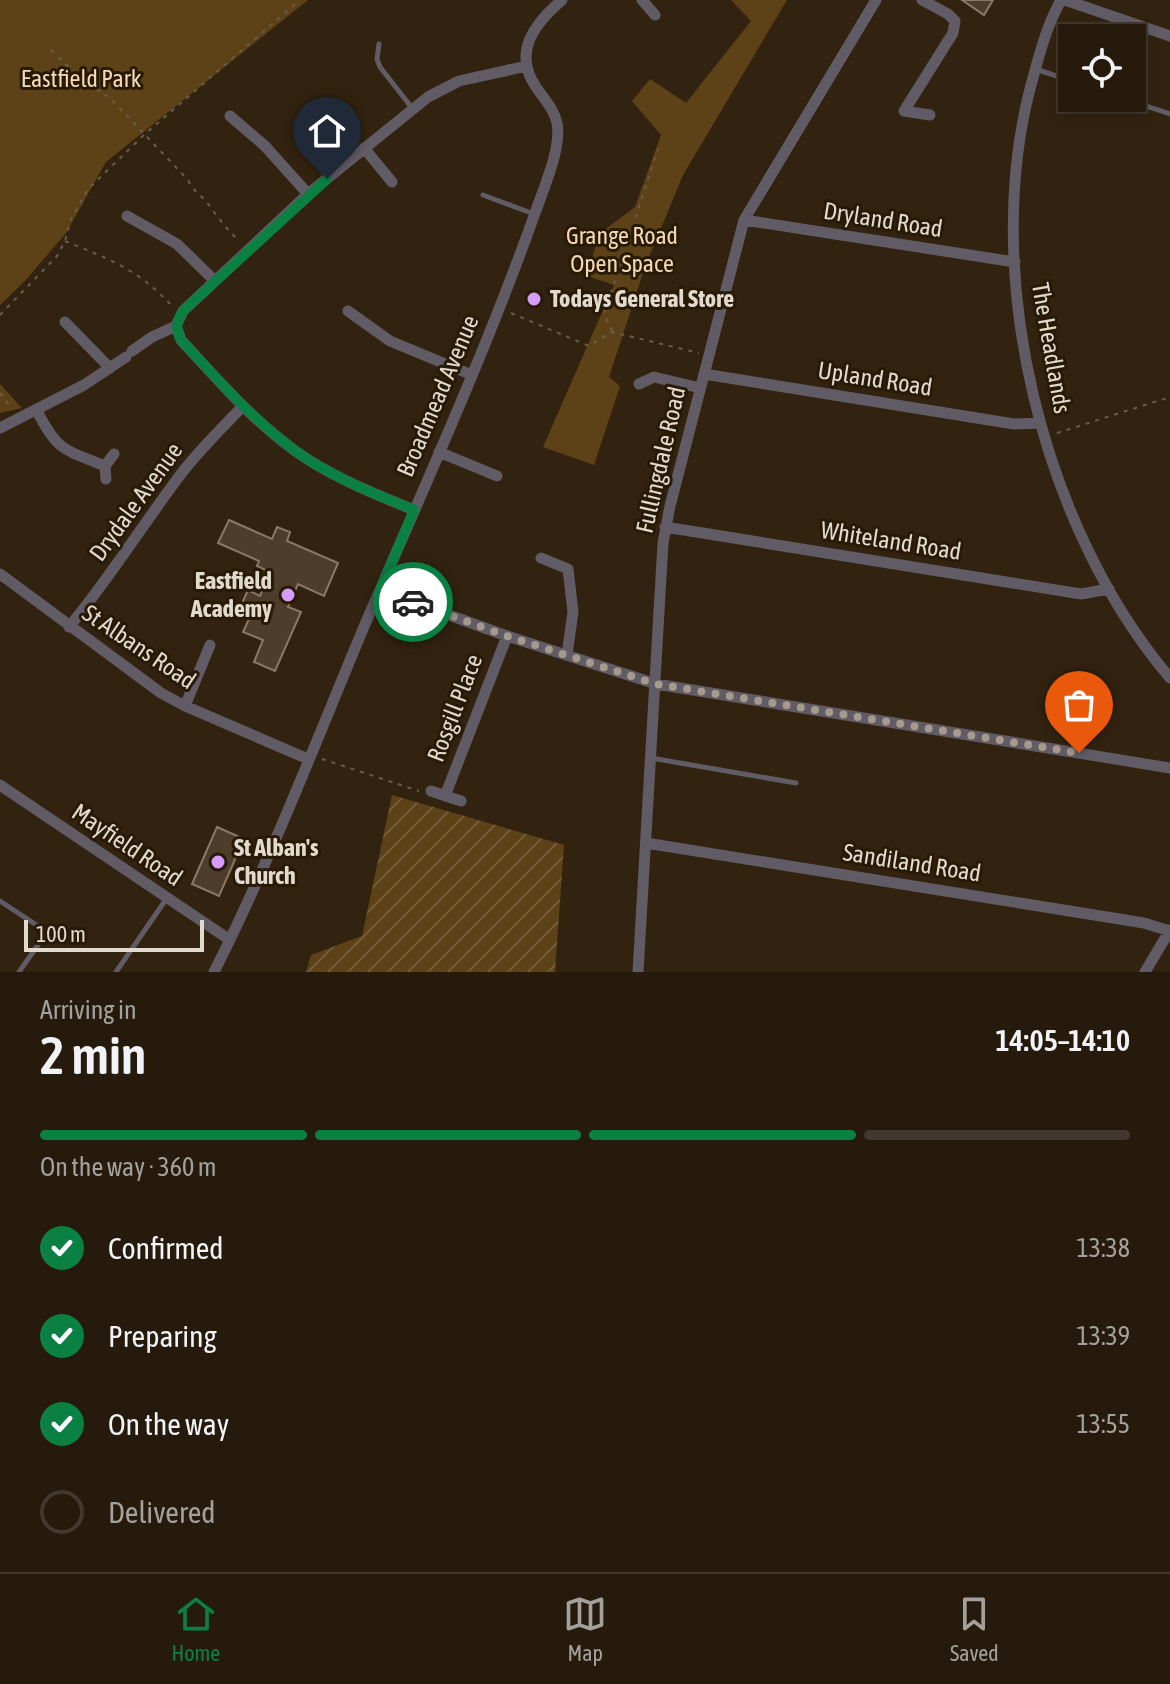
<!DOCTYPE html>
<meta charset="utf-8">
<style>
body{margin:0;font-family:"Asap Condensed",sans-serif;background:#2e2315;color:#f1f3f6;height:100vh;display:flex;flex-direction:column;font-size:30px;white-space:nowrap}
*{box-sizing:border-box;margin:0}
p{font-size:26px;color:#a4a19d}
.icon{flex:none;width:44px;height:44px;fill:none;stroke:currentColor;stroke-width:2;stroke-linecap:round;stroke-linejoin:round}
.map{position:relative;height:972px;overflow:hidden}
.details{display:flex;flex-direction:column;background:#261a0c;flex:1}
.details>*{flex:none}
.tools{position:absolute;left:1058px;top:24px;display:grid;gap:16px}
.tools a{display:grid;place-items:center;width:88px;height:88px;border-radius:0px;background:#261a0c;box-shadow:0 4px 12px #0003,0 0 0 2px #42382d;font-size:40px}
.scale{position:absolute;left:24px;bottom:20px;width:180px;box-sizing:border-box;padding-left:8px;border:4px solid #e3dace;border-top:0;font-size:22px;line-height:28px;white-space:nowrap;color:#e3dace;-webkit-text-stroke:6px #281a07;paint-order:stroke}
.pin{position:absolute;display:grid;place-items:center;width:68px;height:68px;color:#fff;margin:-82px -34px;border-radius:50% 50% 50% 0;rotate:-45deg;box-shadow:0 0 8px #0007}
.pin .icon{rotate:45deg}
.courier{position:absolute;display:grid;place-items:center;width:80px;height:80px;margin:-40px;border:6px solid #0b8043;border-radius:50%;background:#fff;color:#222;box-shadow:0 2px 10px #0007}
.headline em{font-style:normal;font-weight:600}
.headline div{display:flex;flex-direction:column-reverse}
.headline{display:flex;align-items:center;justify-content:space-between;height:136px;padding:0 40px}
h1{font-size:52px;font-weight:600;line-height:60px}
.bar{display:grid;grid-template-columns:repeat(4,1fr);gap:12px 8px;align-content:center;height:96px;padding:0 40px}
.bar i{height:10px;border-radius:6px;background:#42382d}
.bar .current{background:#0b8043}
.bar p{grid-column:span 4}
ol{padding:0 40px;list-style:none}
li{display:flex;align-items:center;gap:24px;height:88px}
li p{margin-inline-start:auto}
li .icon{padding:8px;border-radius:50%;background:#0b8043;color:#fff;stroke-width:4}
li:last-child{color:#a4a19d}
li i{width:44px;height:44px;border:4px solid #42382d;border-radius:50%}
.menu{display:flex;justify-content:space-around;align-items:center;height:112px;border-top:2px solid #42382d;background:#261a0c;font-size:22px;color:#a4a19d}
.menu a{display:grid;justify-items:center;gap:4px}
.menu .current{color:#0b8043}
.map>svg:first-child{display:block}
.green{fill:#5d4117}
.garden{fill:url(#garden-furrows)}
.building{fill:#4d3d2a;stroke:#8a7964;stroke-width:2}
.lines{fill:none;stroke-linecap:round;stroke-linejoin:round}
.path{stroke:#6a5d4c;stroke-width:2;stroke-dasharray:4 6;stroke-linecap:butt}
.service{stroke:#605b65;stroke-width:5}
.minor{stroke:#605b65;stroke-width:11}
.done{stroke:#a59a8c;stroke-width:8;stroke-dasharray:0 14.4}
.route{stroke:#0b8043;stroke-width:10}
.poi-dot{fill:#d59cfb;stroke:#281a07;stroke-width:3}
.labels{text-anchor:middle;stroke-width:6;stroke-linejoin:round;paint-order:stroke}
.park-label{font-size:24px;fill:#f6dab7;stroke:#281a07}
.street-label{font-size:24px;fill:#e3dace;stroke:#281a07}
.poi-label{font-size:24px;font-weight:bold;fill:#e3dace;stroke:#281a07;text-anchor:start}
</style>
<div class="map">
<svg width="1170" height="972" viewBox="0 0 1170 972">
<defs>
<pattern id="garden-furrows" width="10" height="10" patternUnits="userSpaceOnUse" patternTransform="scale(2)"><rect width="10" height="10" fill="#5d4117"/><path d="M-1 1l2-2M0 10L10 0M9 11l2-2" fill="none" stroke="#745c38"/></pattern>
</defs>
<rect width="100%" height="100%" fill="#322310"/>
<!-- green -->
<path class="green" d="M0 0H308L106 162 66 233 25 281 0 305Z
M731 0H787L683 175 645 267 609 377 620 386 594 465 543 447 614 285 587 276 599 234 635 207 661 135 632 101 650 79 686 103 751 21Z
M0 384 22 408 0 413Z"/>
<!-- garden -->
<path class="garden" d="M392 795 564 845 555 972H306L311 955 362 936Z"/>
<!-- building -->
<path class="building" d="M962 0H993L984 15Z
M229 520 272 539 277 527 290 532 287 541 338 563 324 596 298 584 288 607 301 612 275 671 254 662 263 640 243 632 254 608 242 603 248 590 260 596 270 572 257 566 259 561 218 543Z
M217 827 244 839 219 896 192 884Z"/>
<g class="lines">
<!-- path -->
<path class="path" d="M51 50 83 81 110 98 188 180C193 191 202 196 209 205 218 218 227 229 238 240
M65 241C109 259 139 270 171 305
M511 313 589 346 612 332 699 353
M0 315 57 256 65 241 71 219 88 189 145 134 300 0
M612 331 604 314 658 149
M0 393 12 409
M1057 433 1170 397
M322 759 419 791"/>
<!-- service -->
<path class="service" d="M379 44 377 59 380 67 412 108
M1035 69 1072 81
M1122 98 1170 114
M483 195 534 214
M651 758 796 783
M0 901 47 932 19 972
M116 972 167 898"/>
<!-- minor -->
<path class="minor" d="M642 0 655 15
M922 0 948 14 955 21 953 33 904 111 930 115
M1061 0C1046 27 1039 56 1031 85 980 275 1043 529 1170 678
M1065 0 1170 36
M230 116 265 146 308 194
M364 148 392 182
M127 216 177 244 215 281
M744 220 1015 262
M348 311 390 341 472 375
M65 322 110 368
M176 326 181 340C220 382 258 427 307 459 340 480 377 495 414 510
M132 351 152 337 176 326 183 311 308 194 428 97 459 81 527 66
M704 374 1014 424 1040 423
M639 384 654 377 700 388
M37 411C58 452 64 449 105 466
M0 428 84 385 126 357
M439 452 497 476
M106 479 105 466 114 454
M665 527 1081 594 1109 589
M541 558 568 569 573 612 567 655
M0 574 161 693 185 706 308 759
M380 590 507 636 656 684 1170 768
M69 627C110 578 143 524 181 474 200 449 222 428 243 406
M185 706 210 645
M0 785 230 940
M431 791 461 801
M445 796 507 636
M646 843 1144 923 1170 931
M214 972C270 861 315 744 363 629 422 492 484 356 534 216 542 192 562 149 557 123 554 109 544 99 536 87 512 52 535 23 562 0
M638 972 663 543 670 506 744 220 876 0
M1145 972 1170 930"/>
</g>
<g class="lines">
<!-- done -->
<path class="done" d="M413 602 507 636 656 684 1079 753"/>
<!-- route -->
<path class="route" d="M327 179 183 311C176 321 175 330 181 340 220 382 259 427 307 459 340 480 377 495 414 510L380 590 413 602"/>
</g>
<!-- markers -->
<g class="poi-dot">
<circle cx="534" cy="299" r="8"/>
<circle cx="288" cy="595" r="8"/>
<circle cx="218" cy="862" r="8"/>
</g>
<g class="labels">
<!-- park labels -->
<g class="park-label">
<text x="81" y="87">Eastfield Park</text>
<text x="622" y="244">Grange Road<tspan x="622" dy="28">Open Space</tspan></text>
</g>
<!-- street labels -->
<g class="street-label">
<text transform="translate(883 220) rotate(9)" y="8">Dryland Road</text>
<text transform="translate(1051 348) rotate(80)" y="8">The Headlands</text>
<text transform="translate(875 379) rotate(9)" y="8">Upland Road</text>
<text transform="translate(438 396) rotate(-67)" y="8">Broadmead Avenue</text>
<text transform="translate(661 460) rotate(-77)" y="8">Fullingdale Road</text>
<text transform="translate(136 502) rotate(-54)" y="8">Drydale Avenue</text>
<text transform="translate(891 541) rotate(9)" y="8">Whiteland Road</text>
<text transform="translate(139 647) rotate(34)" y="8">St Albans Road</text>
<text transform="translate(455 708) rotate(-69)" y="8">Rosgill Place</text>
<text transform="translate(127 845) rotate(34)" y="8">Mayfield Road</text>
<text transform="translate(912 863) rotate(9)" y="8">Sandiland Road</text>
</g>
<!-- poi labels -->
<g class="poi-label">
<text x="550" y="307">Todays General Store</text>
<text x="272" y="589" text-anchor="end">Eastfield<tspan x="272" dy="28">Academy</tspan></text>
<text x="234" y="856">St Alban's<tspan x="234" dy="28">Church</tspan></text>
</g>
</g>
</svg>
<div class="tools">
<a><svg class="icon" aria-label="locate" viewBox="0 0 24 24"><circle cx="12" cy="12" r="6"/><path d="M12 2v4M12 18v4M2 12h4M18 12h4"/></svg></a>
</div>
<div class="scale">100 m</div>
<div class="pin" style="left:1079px;top:753px;background:#ea580c"><svg class="icon" aria-label="bag" viewBox="0 0 24 24"><path d="M5 8h14l-1 12H6zM9 8a3 3 0 0 1 6 0"/></svg></div>
<div class="pin" style="left:327px;top:179px;background:#1f2937"><svg class="icon" aria-label="home" viewBox="0 0 24 24"><path d="M3 11l9-7 9 7M6 9v11h12V9"/></svg></div>
<div class="courier" style="left:413px;top:602px"><svg class="icon" aria-label="car" viewBox="0 0 24 24"><path d="M5 17H2v-5l4-1 3-4h7l3 4 3 1v5h-3M9 17h6M6 11h13"/><circle cx="7" cy="17" r="2"/><circle cx="17" cy="17" r="2"/></svg></div>
</div>
<section class="details">
<div class="headline"><div><h1>2 min</h1><p>Arriving in</p></div><em>14:05–14:10</em></div>
<div class="bar"><i class="current"></i><i class="current"></i><i class="current"></i><i></i><p>On the way · 360 m</p></div>
<ol>
<li><svg class="icon" aria-label="check" viewBox="0 0 24 24"><path d="M5 12l5 5 9-10"/></svg>Confirmed<p>13:38</p></li>
<li><svg class="icon" aria-label="check" viewBox="0 0 24 24"><path d="M5 12l5 5 9-10"/></svg>Preparing<p>13:39</p></li>
<li><svg class="icon" aria-label="check" viewBox="0 0 24 24"><path d="M5 12l5 5 9-10"/></svg>On the way<p>13:55</p></li>
<li><i></i>Delivered</li>
</ol>
</section>
<nav class="menu">
<a class="current"><svg class="icon" aria-label="home" viewBox="0 0 24 24"><path d="M3 11l9-7 9 7M6 9v11h12V9"/></svg>Home</a>
<a><svg class="icon" aria-label="map" viewBox="0 0 24 24"><path d="M3 6l6-2 6 2 6-2v14l-6 2-6-2-6 2zM9 4v14M15 6v14"/></svg>Map</a>
<a><svg class="icon" aria-label="saved" viewBox="0 0 24 24"><path d="M7 4h10v16l-5-4-5 4z"/></svg>Saved</a>
</nav>
